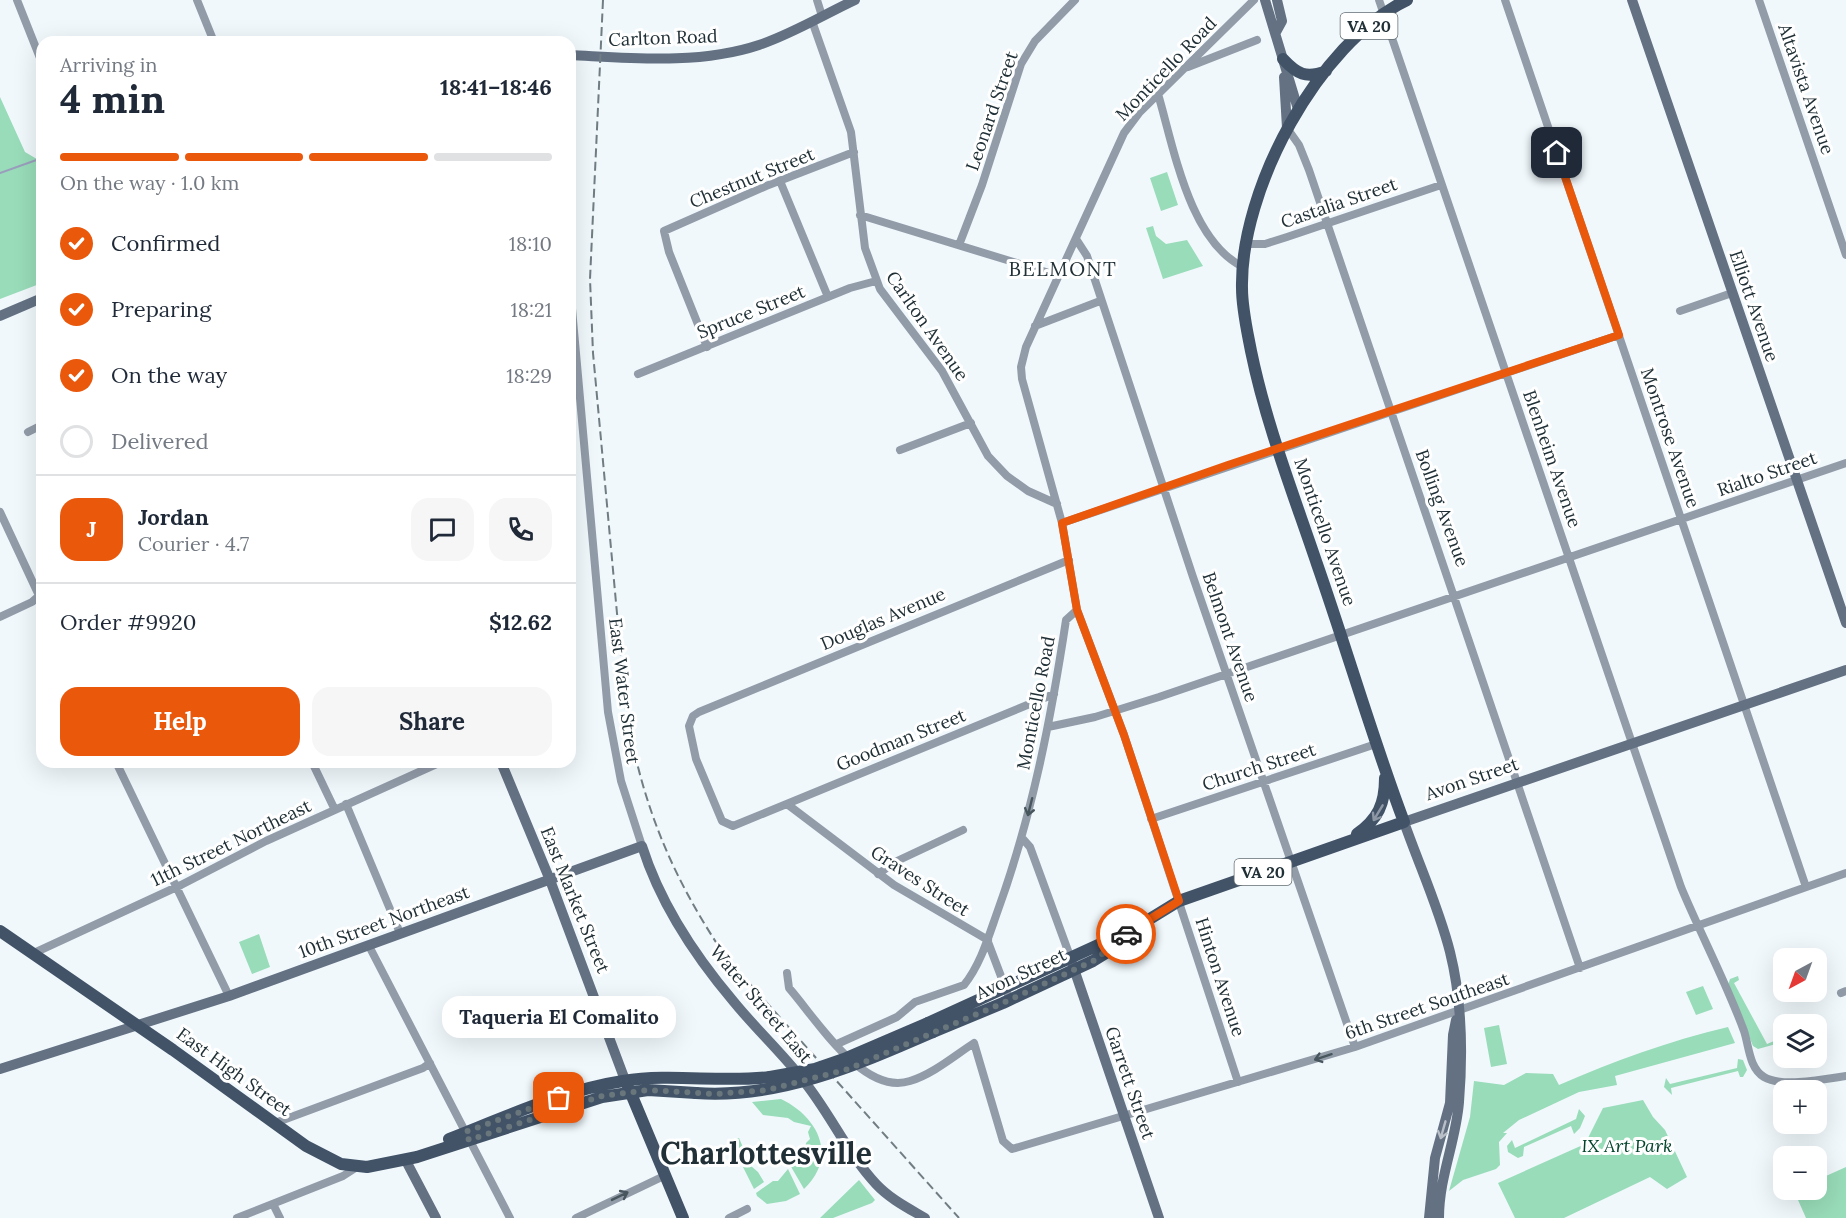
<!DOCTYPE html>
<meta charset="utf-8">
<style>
body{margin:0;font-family:Lora,serif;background:#f6f6f7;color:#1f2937;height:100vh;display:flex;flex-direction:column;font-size:22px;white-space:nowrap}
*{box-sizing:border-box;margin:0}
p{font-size:20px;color:#747a83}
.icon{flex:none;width:33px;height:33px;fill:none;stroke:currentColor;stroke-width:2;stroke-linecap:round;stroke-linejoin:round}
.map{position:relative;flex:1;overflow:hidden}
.side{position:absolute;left:36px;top:36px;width:540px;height:732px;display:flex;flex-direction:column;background:#fff;border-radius:18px;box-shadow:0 6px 24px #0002}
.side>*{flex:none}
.needle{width:39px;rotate:221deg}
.fabs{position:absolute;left:1773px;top:948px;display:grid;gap:12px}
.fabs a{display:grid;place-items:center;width:54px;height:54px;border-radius:12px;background:#fff;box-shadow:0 6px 24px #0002;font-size:30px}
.pin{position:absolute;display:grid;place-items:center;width:51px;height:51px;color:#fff;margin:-26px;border-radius:12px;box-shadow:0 3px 9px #0006}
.courier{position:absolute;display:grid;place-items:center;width:60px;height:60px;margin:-30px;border:4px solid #ea580c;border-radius:50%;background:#fff;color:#222;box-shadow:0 2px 8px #0007}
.bubble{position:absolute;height:42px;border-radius:18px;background:#fff;box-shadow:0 6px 24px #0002;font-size:20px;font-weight:800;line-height:42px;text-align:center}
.headline em{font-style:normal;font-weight:800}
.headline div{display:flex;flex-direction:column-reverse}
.headline{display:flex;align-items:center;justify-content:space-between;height:102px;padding:0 24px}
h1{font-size:39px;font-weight:800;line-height:45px}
.bar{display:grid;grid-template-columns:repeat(4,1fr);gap:9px 6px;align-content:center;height:72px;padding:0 24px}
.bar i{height:8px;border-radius:4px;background:#e0e1e3}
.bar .active{background:#ea580c}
.bar p{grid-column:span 4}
.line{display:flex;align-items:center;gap:15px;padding:0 24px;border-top:2px solid #e0e1e3}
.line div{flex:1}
.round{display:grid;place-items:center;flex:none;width:63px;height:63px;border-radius:18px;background:#f6f6f7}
ol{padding:0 24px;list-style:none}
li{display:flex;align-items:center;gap:18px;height:66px}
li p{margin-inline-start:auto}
li .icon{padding:6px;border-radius:50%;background:#ea580c;color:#fff;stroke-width:4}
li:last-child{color:#747a83}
li i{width:33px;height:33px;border:3px solid #e0e1e3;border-radius:50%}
.primary-button{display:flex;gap:12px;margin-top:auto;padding:12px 24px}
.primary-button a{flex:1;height:69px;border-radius:18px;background:#ea580c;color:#fff;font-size:24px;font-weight:800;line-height:69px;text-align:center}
.primary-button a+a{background:#f6f6f7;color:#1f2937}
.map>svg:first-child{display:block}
.green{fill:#98dcb9}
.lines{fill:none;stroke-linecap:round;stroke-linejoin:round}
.stream{stroke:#9a9ebc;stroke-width:2}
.street{stroke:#929ca9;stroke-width:8}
.secondary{stroke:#637183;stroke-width:10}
.primary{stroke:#425368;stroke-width:12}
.rail{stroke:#707d82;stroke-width:2;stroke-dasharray:9 4.5;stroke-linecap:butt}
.primary-bridge{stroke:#425368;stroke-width:12}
.oneway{stroke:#48565e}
.oneway2{stroke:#8e98a4}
.oneway3{stroke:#b9bfc7}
.done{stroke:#69767b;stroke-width:6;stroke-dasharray:0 10.8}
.route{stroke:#ea580c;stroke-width:8}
.labels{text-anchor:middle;stroke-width:6;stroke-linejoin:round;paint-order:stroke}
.shield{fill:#fff;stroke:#636e72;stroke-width:1.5}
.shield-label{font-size:16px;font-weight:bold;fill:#203036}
.street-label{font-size:18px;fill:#203036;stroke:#fff}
.park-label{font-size:18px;font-style:italic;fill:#01432b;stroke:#fff}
.neighbourhood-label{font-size:20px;letter-spacing:1.5px;fill:#203036;stroke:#fff}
.town-label{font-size:30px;font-weight:bold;fill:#203036;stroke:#fff}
</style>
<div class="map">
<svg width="1846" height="1218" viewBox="0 0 1846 1218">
<rect width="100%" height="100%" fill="#f0f8fc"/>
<!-- green -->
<path class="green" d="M0 97 25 152 42 162V283L0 299Z
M1167 172 1178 205 1161 211 1150 178Z
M1153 226 1156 236 1166 244 1187 240 1203 266 1163 279 1146 228Z
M259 934 270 967 252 974 239 942Z
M1738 976 1739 980 1734 983 1767 1044 1774 1041 1776 1044 1758 1049 1753 1046 1728 985 1730 979Z
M1703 986 1713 1009 1696 1015 1686 992Z
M1499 1025 1507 1064 1491 1067 1484 1028Z
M1728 1027 1735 1043 1615 1076 1617 1085 1579 1092 1519 1120 1503 1133H1507L1499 1142 1500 1165 1496 1169 1463 1180 1449 1191 1470 1117 1474 1081 1504 1085 1526 1073 1553 1074 1559 1085C1614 1061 1669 1041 1728 1027Z
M1738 1059 1743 1060 1747 1070 1743 1077H1740L1738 1071 1671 1088 1672 1095 1664 1087 1666 1078 1670 1084 1737 1068Z
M781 1099C817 1116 839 1156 804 1189L790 1165 797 1162V1156L805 1150 806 1143 810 1139 808 1132 811 1126 794 1122 788 1118 763 1115 752 1102Z
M1643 1100 1653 1117 1665 1130 1687 1177 1667 1189 1650 1177 1564 1218H1515L1498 1183 1585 1144 1603 1108Z
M1579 1109 1585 1116 1580 1128 1574 1134 1571 1126 1524 1147 1523 1156 1518 1158 1508 1152 1507 1146 1512 1140 1515 1148 1576 1119Z
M739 1138 751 1166 758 1172 764 1182 754 1189 729 1139Z
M1846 1167V1218H1806L1794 1191 1816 1190 1817 1180Z
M788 1169 800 1194 786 1201 767 1204 757 1196 756 1193 773 1181H778Z
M859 1180 875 1200 872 1203 833 1218H820Z"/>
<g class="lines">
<!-- stream -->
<path class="stream" d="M0 173 42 158"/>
<!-- street -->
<path class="street" d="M17 0 42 63
M197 0 214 42
M817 0 822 16
M1379 0 1681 887C1701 935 1726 982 1744 1031 1749 1046 1749 1068 1764 1077 1782 1088 1826 1079 1846 1076
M1505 0 1806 887
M1759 0 1846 255
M812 21 851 132 865 248 880 289 942 371 988 456 1007 476 1028 491 1057 504
M1188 67 1257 40
M1158 94C1174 148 1189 240 1243 267
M1287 128 1299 145 1309 170 1580 968
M780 181 828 297
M860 215 1059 276
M1076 239 1087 256 1193 577 1355 1047
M1247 244H1265L1287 237 1441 185
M959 245 982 185 1021 64 1035 41 1075 0
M570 286 608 712 621 781 642 846
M1680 311 1732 293
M1035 326 1100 301
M707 347 669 252 664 231 766 186 854 152
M638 374 850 288 876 281
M28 432 42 425
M900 450 971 423
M0 512 42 602
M1062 523 1619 335
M0 617 32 602 41 594
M1054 694 733 826 722 821 696 759 689 726 693 716 699 712 1069 560
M1048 727 1095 717 1159 697 1846 463
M116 762 229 996
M312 762 335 810
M346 804 400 933
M787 804 894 885 988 940
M1151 819 1376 744
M1022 838 1030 847 1071 959
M878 874 897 861 963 830
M988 942 1010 1000
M369 946 510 1218
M34 953 181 885 266 841 441 762
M787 973 789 988C817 1020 863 1096 910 1081 933 1074 954 1056 974 1043L1003 1141 1012 1149 1355 1047 1846 873
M1841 993 1846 991
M837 1044 897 1017 915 1002 964 985C981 964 989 935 998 910 1032 816 1051 719 1066 620L1077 610
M1238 1082 1124 735 1077 610 1062 523 1022 379 1021 367 1026 347 1124 133 1139 113 1254 0
M275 1123 423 1068 430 1063
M273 1204 280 1218
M237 1218 343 1176 357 1167
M576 1218 664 1176
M729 1218 747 1209"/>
<!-- secondary -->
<path class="secondary" d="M1265 0 1298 109
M1632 0 1846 623
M1276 32 1282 21 1277 0
M570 55C631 58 699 65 759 45 792 34 823 15 855 0
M1284 77 1287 128
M0 316 42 298
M501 762 550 880 625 1080
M1072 963 1159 1218
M0 1069 229 996 642 846C660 903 695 956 734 1002 756 1029 782 1053 803 1080 830 1113 847 1153 876 1184 890 1199 908 1208 925 1218
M405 1159 436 1218
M1429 1218 1435 1158 1450 1103 1453 1035 1456 1020
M1439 1218C1439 1177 1456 1141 1459 1102 1463 1052 1462 1000 1450 952 1439 908 1419 865 1404 822L1846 670"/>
<!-- primary -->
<path class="primary" d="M1283 59C1297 74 1306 79 1326 71
M1357 834C1378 819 1385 804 1385 778
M0 931 173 1050 306 1146 341 1164 367 1167 417 1157 602 1097 648 1090 696 1093
M928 1023 1107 941 1117 939
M933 1032 1003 1003 1093 961 1106 953 1117 939 1179 901 1404 822C1372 737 1347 650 1317 564 1293 493 1266 424 1251 351 1247 330 1242 309 1242 288 1240 190 1318 43 1407 0
M627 1084 683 1218
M449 1139C505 1117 564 1090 623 1081 672 1073 721 1083 770 1077"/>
<!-- rail -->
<path class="rail" d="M603 0 590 279 593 353 626 711C643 807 671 875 725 956L959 1218"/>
<!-- primary-bridge -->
<path class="primary-bridge" d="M770 1077 815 1069 844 1059 928 1023
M696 1093C780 1099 857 1065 933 1032"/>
</g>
<!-- one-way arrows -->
<defs><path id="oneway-shaft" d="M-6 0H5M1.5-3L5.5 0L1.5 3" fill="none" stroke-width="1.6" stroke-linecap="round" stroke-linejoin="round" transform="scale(1.5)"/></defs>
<g class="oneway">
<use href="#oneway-shaft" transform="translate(1030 807) rotate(104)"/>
<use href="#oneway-shaft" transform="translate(1323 1057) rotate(162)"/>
<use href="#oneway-shaft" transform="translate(620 1196) rotate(-26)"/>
</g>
<use class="oneway2" href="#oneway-shaft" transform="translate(1378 813) rotate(121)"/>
<use class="oneway3" href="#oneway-shaft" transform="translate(1443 1130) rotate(106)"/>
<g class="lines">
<!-- done -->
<path class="done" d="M559 1098 465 1132 469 1140 602 1096 648 1090 715 1094 768 1090 848 1069 1003 1003 1093 961C1106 953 1113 941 1126 934"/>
<!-- route -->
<path class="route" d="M1126 934 1179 901 1124 735 1077 610 1062 523 1228 465 1619 335 1557 153"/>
</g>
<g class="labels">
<!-- shield labels -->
<g class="shield">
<rect x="1340.5" y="13" width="57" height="26" rx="4.5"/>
<rect x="1234.5" y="859" width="57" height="26" rx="4.5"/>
</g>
<g class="shield-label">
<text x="1369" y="32">VA 20</text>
<text x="1263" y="878">VA 20</text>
</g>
<!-- street labels -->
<g class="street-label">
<text transform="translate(663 38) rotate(-2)" y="6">Carlton Road</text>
<text transform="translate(1166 69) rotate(-46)" y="6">Monticello Road</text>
<text transform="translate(1806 89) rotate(71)" y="6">Altavista Avenue</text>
<text transform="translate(992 111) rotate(-71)" y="6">Leonard Street</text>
<text transform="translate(752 178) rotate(-22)" y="6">Chestnut Street</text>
<text transform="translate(1339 203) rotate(-19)" y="6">Castalia Street</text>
<text transform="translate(1754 306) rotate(71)" y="6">Elliott Avenue</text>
<text transform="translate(751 312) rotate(-22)" y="6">Spruce Street</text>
<text transform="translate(927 326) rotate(55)" y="6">Carlton Avenue</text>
<text transform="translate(1670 438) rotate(71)" y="6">Montrose Avenue</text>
<text transform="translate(1552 459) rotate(71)" y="6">Blenheim Avenue</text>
<text transform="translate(1767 474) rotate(-19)" y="6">Rialto Street</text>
<text transform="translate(1442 508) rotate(70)" y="6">Bolling Avenue</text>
<text transform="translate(1325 532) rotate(71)" y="6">Monticello Avenue</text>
<text transform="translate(883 619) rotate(-23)" y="6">Douglas Avenue</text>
<text transform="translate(1230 637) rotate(71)" y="6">Belmont Avenue</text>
<text transform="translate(624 691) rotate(83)" y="6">East Water Street</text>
<text transform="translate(1036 703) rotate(-79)" y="6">Monticello Road</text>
<text transform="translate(901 740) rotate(-22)" y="6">Goodman Street</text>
<text transform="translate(1259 767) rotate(-18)" y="6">Church Street</text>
<text transform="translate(1472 779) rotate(-19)" y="6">Avon Street</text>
<text transform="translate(231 843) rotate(-26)" y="6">11th Street Northeast</text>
<text transform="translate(920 881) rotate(33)" y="6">Graves Street</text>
<text transform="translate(575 900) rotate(68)" y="6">East Market Street</text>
<text transform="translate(384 922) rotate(-20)" y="6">10th Street Northeast</text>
<text transform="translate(1021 974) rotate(-25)" y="6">Avon Street</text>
<text transform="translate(1220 977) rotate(72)" y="6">Hinton Avenue</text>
<text transform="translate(761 1004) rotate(50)" y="6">Water Street East</text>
<text transform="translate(1427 1006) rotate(-19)" y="6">6th Street Southeast</text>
<text transform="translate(234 1072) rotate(36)" y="6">East High Street</text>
<text transform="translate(1130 1083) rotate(71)" y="6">Garrett Street</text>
</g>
<!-- park labels -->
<g class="park-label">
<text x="1627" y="1152">IX Art Park</text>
</g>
<!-- neighbourhood labels -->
<g class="neighbourhood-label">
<text x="1063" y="276">BELMONT</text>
</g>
<!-- town labels -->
<g class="town-label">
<text x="766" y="1164">Charlottesville</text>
</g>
</g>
</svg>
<div class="fabs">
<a><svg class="needle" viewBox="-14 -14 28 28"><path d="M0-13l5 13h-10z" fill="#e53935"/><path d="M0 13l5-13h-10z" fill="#747a83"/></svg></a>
<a><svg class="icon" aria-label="layers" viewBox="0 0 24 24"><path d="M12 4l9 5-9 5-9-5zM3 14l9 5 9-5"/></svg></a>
<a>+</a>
<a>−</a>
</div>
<div class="pin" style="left:559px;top:1098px;background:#ea580c"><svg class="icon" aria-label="bag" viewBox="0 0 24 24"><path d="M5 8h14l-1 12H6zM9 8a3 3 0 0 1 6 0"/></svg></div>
<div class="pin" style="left:1557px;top:153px;background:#1f2937"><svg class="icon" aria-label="home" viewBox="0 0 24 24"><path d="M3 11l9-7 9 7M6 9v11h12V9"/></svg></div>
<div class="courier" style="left:1126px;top:934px"><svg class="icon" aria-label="car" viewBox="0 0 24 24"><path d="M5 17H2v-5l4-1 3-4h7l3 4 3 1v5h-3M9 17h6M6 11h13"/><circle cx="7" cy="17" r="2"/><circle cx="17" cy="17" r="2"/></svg></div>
<div class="bubble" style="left:442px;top:996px;width:234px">Taqueria El Comalito</div>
<section class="side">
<div class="headline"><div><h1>4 min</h1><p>Arriving in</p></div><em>18:41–18:46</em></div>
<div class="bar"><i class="active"></i><i class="active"></i><i class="active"></i><i></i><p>On the way · 1.0 km</p></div>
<ol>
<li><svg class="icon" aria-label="check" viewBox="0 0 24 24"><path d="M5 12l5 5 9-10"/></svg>Confirmed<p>18:10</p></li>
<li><svg class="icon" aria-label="check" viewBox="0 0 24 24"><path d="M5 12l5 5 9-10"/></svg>Preparing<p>18:21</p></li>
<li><svg class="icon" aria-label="check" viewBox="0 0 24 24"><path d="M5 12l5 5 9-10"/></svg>On the way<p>18:29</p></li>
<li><i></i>Delivered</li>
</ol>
<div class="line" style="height:108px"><b class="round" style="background:#ea580c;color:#fff">J</b><div><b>Jordan</b><p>Courier · 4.7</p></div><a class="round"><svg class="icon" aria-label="chat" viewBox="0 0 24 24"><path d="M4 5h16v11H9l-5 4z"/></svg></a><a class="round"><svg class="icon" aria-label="phone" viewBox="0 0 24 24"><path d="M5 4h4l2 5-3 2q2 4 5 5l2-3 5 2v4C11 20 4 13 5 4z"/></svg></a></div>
<div class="line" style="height:78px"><div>Order #9920</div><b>$12.62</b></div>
<div class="primary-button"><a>Help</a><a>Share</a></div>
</section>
</div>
